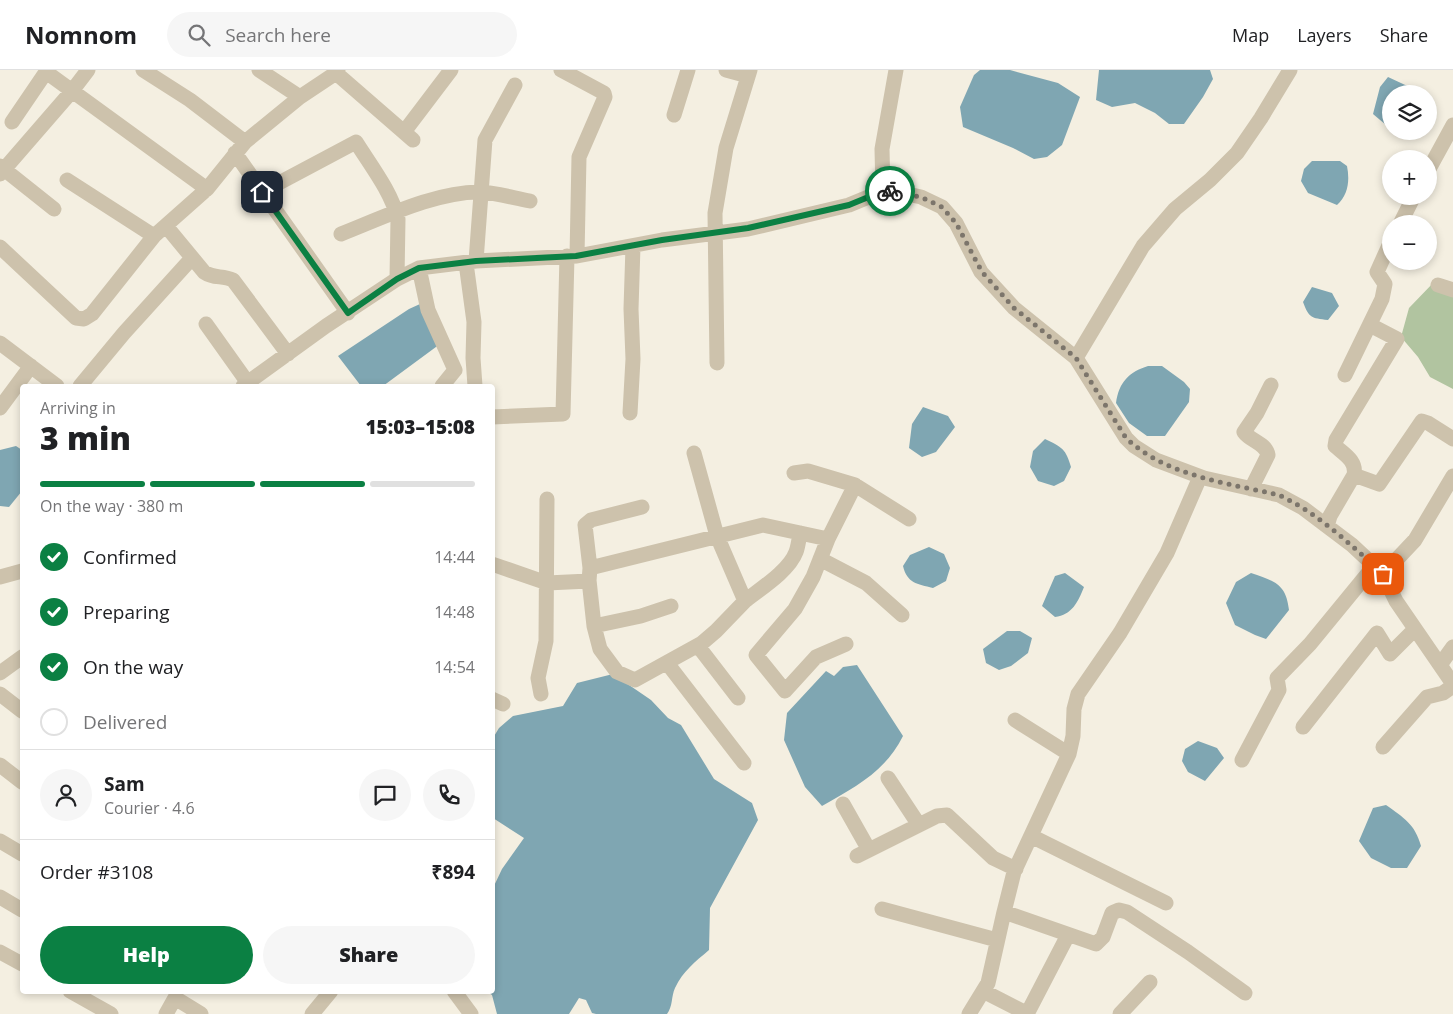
<!DOCTYPE html>
<meta charset="utf-8">
<style>
body{margin:0;font-family:"Open Sans",sans-serif;background:#f6f6f6;color:#202124;height:100vh;display:flex;flex-direction:column;font-size:19px;white-space:nowrap}
*{box-sizing:border-box;margin:0}
p{font-size:16px;color:#757577}
.icon{flex:none;width:28px;height:28px;fill:none;stroke:currentColor;stroke-width:2;stroke-linecap:round;stroke-linejoin:round}
.map{position:relative;flex:1;overflow:hidden}
.drawer{position:absolute;left:20px;top:314px;width:475px;height:610px;display:flex;flex-direction:column;background:#fff;border-radius:5px;box-shadow:0 2px 8px #0003}
.drawer>*{flex:none}
.tools{position:absolute;left:1382px;top:15px;display:grid;gap:10px}
.tools a{display:grid;place-items:center;width:55px;height:55px;border-radius:50%;background:#fff;box-shadow:0 2px 8px #0003;font-size:25px}
.pin{position:absolute;display:grid;place-items:center;width:42px;height:42px;color:#fff;margin:-21px;border-radius:10px;box-shadow:0 2px 8px #0006}
.courier{position:absolute;display:grid;place-items:center;width:50px;height:50px;margin:-25px;border:4px solid #0b8043;border-radius:50%;background:#fff;color:#222;box-shadow:0 1px 6px #0007}
.headline em{font-style:normal;font-weight:800}
.headline div{display:flex;flex-direction:column-reverse}
.headline{display:flex;align-items:center;justify-content:space-between;height:85px;padding:0 20px}
h1{font-size:32px;font-weight:800;line-height:38px}
.bar{display:grid;grid-template-columns:repeat(4,1fr);gap:8px 5px;align-content:center;height:60px;padding:0 20px}
.bar i{height:6px;border-radius:4px;background:#e0e0e0}
.bar .on{background:#0b8043}
.bar p{grid-column:span 4}
.line{display:flex;align-items:center;gap:12px;padding:0 20px;border-top:1px solid #e0e0e0}
.line div{flex:1}
.round{display:grid;place-items:center;flex:none;width:52px;height:52px;border-radius:26px;background:#f6f6f6}
ol{padding:0 20px;list-style:none}
li{display:flex;align-items:center;gap:15px;height:55px}
li p{margin-inline-start:auto}
li .icon{padding:5px;border-radius:50%;background:#0b8043;color:#fff;stroke-width:4}
li:last-child{color:#757577}
li i{width:28px;height:28px;border:2px solid #e0e0e0;border-radius:50%}
.primary-button{display:flex;gap:10px;margin-top:auto;padding:10px 20px}
.primary-button a{flex:1;height:58px;border-radius:30px;background:#0b8043;color:#fff;font-size:20px;font-weight:800;line-height:58px;text-align:center}
.primary-button a+a{background:#f6f6f6;color:#202124}
header{display:flex;align-items:center;gap:30px;box-sizing:border-box;height:70px;padding:0 25px;background:#fff;border-bottom:1px solid #e0e0e0}
header strong{font-size:24px}
nav{display:flex;gap:28px;margin-inline-start:auto;font-size:18px}
.search{width:350px;height:45px;background:#f6f6f6;display:flex;align-items:center;gap:12px;box-sizing:border-box;padding:0 18px;border-radius:28px;color:#757577;font-size:19px}
.map>svg:first-child{display:block}
.green{fill:#b1c4a0}
.water{fill:#7fa6b2}
.lines{fill:none;stroke-linecap:round;stroke-linejoin:round}
.minor{stroke:#cdc2ac;stroke-width:15}
.done{stroke:#7c756b;stroke-width:5;stroke-dasharray:0 9}
.route{stroke:#0b8043;stroke-width:6}
</style>
<header>
<strong>Nomnom</strong>
<div class="search"><svg class="icon" aria-label="search" viewBox="0 0 24 24"><circle cx="10" cy="10" r="6"/><path d="M15 15l6 6"/></svg>Search here</div>
<nav><a>Map</a><a>Layers</a><a>Share</a></nav>
</header>
<div class="map">
<svg width="1453" height="944" viewBox="0 0 1453 944">
<rect width="100%" height="100%" fill="#f4efe1"/>
<!-- green -->
<path class="green" d="M1435 211 1453 217V319L1430 307 1418 287 1401 267 1409 238Z"/>
<!-- water -->
<path class="water" d="M980 0H1010L1058 13 1080 27 1062 75 1047 87 1034 89 1013 78 963 57 960 37 974 5Z
M1099 0H1210L1213 9 1203 27 1184 54H1169L1155 43 1135 33 1112 37 1096 30Z
M1388 7 1416 20 1414 24H1391V50L1386 55 1373 44 1380 17Z
M1312 91H1340L1347 96C1350 111 1348 125 1337 135L1308 123 1301 111 1304 99Z
M1312 217 1332 223 1339 236 1328 250C1311 248 1309 248 1303 232Z
M420 234 440 274 383 316H361L338 286 409 239Z
M1148 296H1162L1184 312 1190 319 1189 332 1165 366H1147L1129 353 1116 333C1119 312 1129 302 1148 296Z
M923 337 948 346 955 357 936 382 922 387 909 378 912 354Z
M1045 369C1062 377 1066 379 1071 397L1064 411 1054 416 1038 411 1030 397 1033 381Z
M16 376 22 380V421L9 437 0 436V380Z
M929 477 944 484 950 498 946 511 933 518C917 514 907 513 903 496L910 485Z
M1065 503 1084 517C1078 532 1072 545 1055 547L1042 536 1055 506Z
M1251 503C1274 511 1286 513 1289 540L1266 569 1255 565 1235 555 1226 533 1236 512Z
M1007 561H1020L1032 568 1028 583 1011 596 999 600 986 593 983 579Z
M857 595 903 666C885 702 855 717 822 736L805 717 784 670 787 643 826 601 834 606 843 597Z
M613 604 651 630 668 648 681 655 714 709 752 733 758 750 710 838 709 880C695 892 683 901 675 918 671 927 673 936 667 944H596L592 943 586 930 579 928 569 944H497L492 925 486 921H492L493 818 502 799 524 768 493 748V668L499 658 513 646 563 636 577 613Z
M1198 671 1217 678 1224 688 1205 711 1188 702 1182 691 1185 679Z
M1386 735C1404 748 1415 754 1421 776L1407 798H1391L1371 788 1359 771 1373 738Z"/>
<g class="lines">
<!-- minor -->
<path class="minor" d="M143 0 190 30 245 72
M259 0 300 27
M561 0 604 23 605 27 579 87 577 186
M726 0 748 6
M336 3 413 70
M674 45 688 0
M12 52 46 2 207 119
M404 62 451 0
M235 83 348 243
M0 96 54 139
M1429 99 1453 55
M0 104 72 21 88 0
M67 110 154 166
M883 121 882 79 896 0
M262 122 356 72C371 96 391 121 398 149L397 209
M1400 154 1414 126
M166 156 204 202C214 209 222 205 233 210L288 284
M341 164C382 148 437 121 481 122 497 123 514 128 530 131
M0 177 76 248 84 249 92 244 154 166 207 119 245 72 300 27 336 3 338 0
M476 191 485 70 515 15
M466 193 474 252 473 288 475 316
M419 198 428 240 455 300 442 316
M1438 215 1453 220
M206 254 248 313
M0 273 57 316
M1076 288 1143 176 1175 139 1210 110 1237 83 1261 48 1290 0
M717 293 715 143 726 78 750 0
M1345 305 1382 229 1385 214 1377 202 1391 171
M80 316 124 263 192 188
M243 316 326 256 397 209 419 198 476 191 577 186 662 170 748 159 849 135 883 121H894L921 127 942 137 956 153 981 202 1014 238 1076 288 1126 368 1134 376 1156 390 1204 408 1279 425 1303 438 1352 475 1383 504 1396 531 1453 614
M0 338 31 296
M630 343 633 289 631 239 633 176
M492 347 563 344 567 186
M794 403 808 401 855 415 828 469 813 507 795 539 756 585 785 621 816 587 846 574
M1354 405 1379 414 1422 351 1428 353 1453 369
M855 415 909 449
M1251 419 1268 385C1266 373 1250 371 1244 362L1257 343 1271 315
M1327 456 1330 446 1354 405C1357 391 1344 384 1335 376L1336 370 1397 269 1370 255
M820 489 866 513 902 545
M492 494 547 513 589 511 590 498 585 455 591 450 642 437
M590 498 763 455 828 469
M1383 504 1415 470 1453 406
M0 507 22 501
M589 510 594 556 600 579 617 602 635 610 702 573 716 561 745 531 717 466 694 383
M745 531C760 519 789 501 796 482 798 477 799 469 800 463
M594 556 641 546 671 536
M698 576 738 628
M667 593 744 693
M1440 595 1453 577
M0 603 22 587
M0 624 22 641
M541 624 538 608 546 571 547 429
M492 629 503 634
M1015 650 1069 684
M1303 657 1377 563 1390 584 1415 559
M1383 677 1427 627 1443 623 1453 616
M1242 690 1279 620 1277 608 1310 574 1374 496
M0 695 22 712
M888 708 919 755
M843 734 869 780
M1031 766 1166 833
M0 771 22 784
M857 786 937 746 947 745 993 788 1016 799
M0 827 22 840
M882 839 997 870
M1004 842 1096 874 1103 867 1112 843 1119 840 1127 842 1188 882 1245 923
M0 882 22 894
M70 921 111 944
M454 921 471 944
M983 921 1028 944
M166 944 175 928 201 944
M312 944 331 921
M969 944 988 913 1004 842 1014 802 1069 684 1073 666 1074 639 1078 624 1120 563 1167 483 1200 407
M1027 944 1068 865
M1120 944 1150 912"/>
</g>
<g class="lines">
<!-- done -->
<path class="done" d="M890 121 921 127 942 137 956 153 982 202 1014 238 1076 288 1126 368C1166 406 1227 413 1279 425 1319 444 1351 475 1383 504"/>
<!-- route -->
<path class="route" d="M262 122 348 243 397 209 419 198 476 191 576 186 662 170 748 158 849 135 883 121H890"/>
</g>
</svg>
<div class="tools">
<a><svg class="icon" aria-label="layers" viewBox="0 0 24 24"><path d="M12 4l9 5-9 5-9-5zM3 14l9 5 9-5"/></svg></a>
<a>+</a>
<a>−</a>
</div>
<div class="pin" style="left:1383px;top:504px;background:#ea580c"><svg class="icon" aria-label="bag" viewBox="0 0 24 24"><path d="M5 8h14l-1 12H6zM9 8a3 3 0 0 1 6 0"/></svg></div>
<div class="pin" style="left:262px;top:122px;background:#1f2937"><svg class="icon" aria-label="home" viewBox="0 0 24 24"><path d="M3 11l9-7 9 7M6 9v11h12V9"/></svg></div>
<div class="courier" style="left:890px;top:121px"><svg class="icon" aria-label="bike" viewBox="0 0 24 24"><circle cx="6" cy="16" r="4"/><circle cx="18" cy="16" r="4"/><path d="M6 16l4-8h5l3 8M10 8l3 8H6M13 5h3"/></svg></div>
<section class="drawer">
<div class="headline"><div><h1>3 min</h1><p>Arriving in</p></div><em>15:03–15:08</em></div>
<div class="bar"><i class="on"></i><i class="on"></i><i class="on"></i><i></i><p>On the way · 380 m</p></div>
<ol>
<li><svg class="icon" aria-label="check" viewBox="0 0 24 24"><path d="M5 12l5 5 9-10"/></svg>Confirmed<p>14:44</p></li>
<li><svg class="icon" aria-label="check" viewBox="0 0 24 24"><path d="M5 12l5 5 9-10"/></svg>Preparing<p>14:48</p></li>
<li><svg class="icon" aria-label="check" viewBox="0 0 24 24"><path d="M5 12l5 5 9-10"/></svg>On the way<p>14:54</p></li>
<li><i></i>Delivered</li>
</ol>
<div class="line" style="height:90px"><a class="round"><svg class="icon" aria-label="person" viewBox="0 0 24 24"><circle cx="12" cy="8" r="4"/><path d="M4 21q1-7 8-7t8 7"/></svg></a><div><b>Sam</b><p>Courier · 4.6</p></div><a class="round"><svg class="icon" aria-label="chat" viewBox="0 0 24 24"><path d="M4 5h16v11H9l-5 4z"/></svg></a><a class="round"><svg class="icon" aria-label="phone" viewBox="0 0 24 24"><path d="M5 4h4l2 5-3 2q2 4 5 5l2-3 5 2v4C11 20 4 13 5 4z"/></svg></a></div>
<div class="line" style="height:65px"><div>Order #3108</div><b>₹894</b></div>
<div class="primary-button"><a>Help</a><a>Share</a></div>
</section>
</div>
